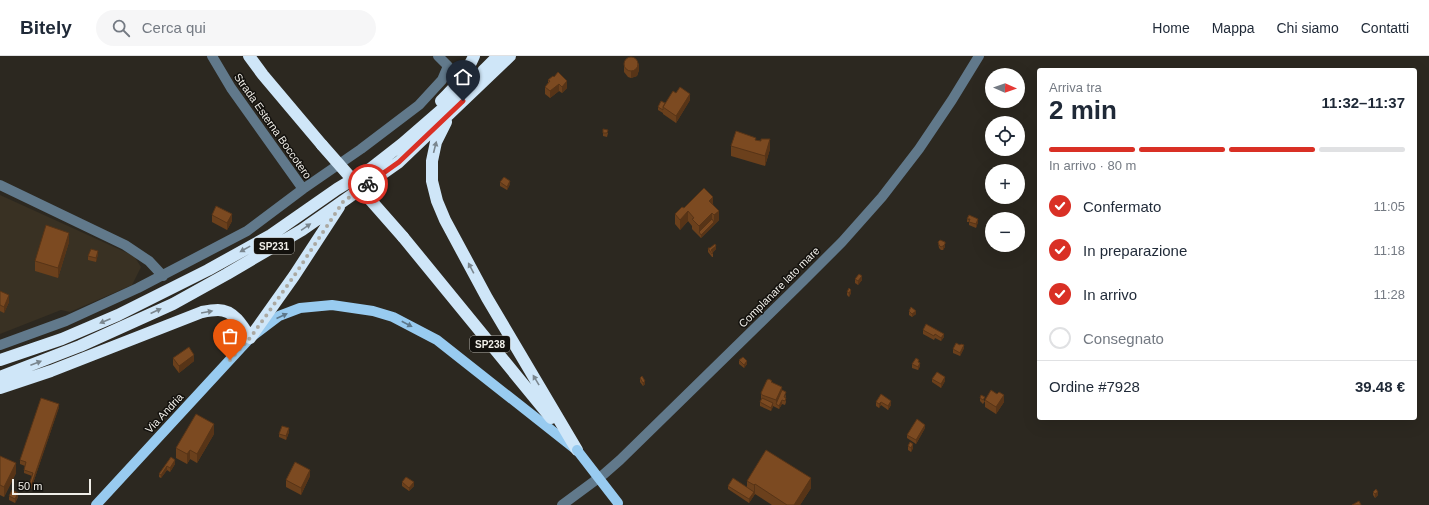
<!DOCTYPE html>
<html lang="it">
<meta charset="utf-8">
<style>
body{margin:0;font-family:Helvetica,sans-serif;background:#f6f6f7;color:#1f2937;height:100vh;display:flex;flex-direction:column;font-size:15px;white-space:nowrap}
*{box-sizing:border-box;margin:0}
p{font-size:13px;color:#747a83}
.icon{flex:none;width:22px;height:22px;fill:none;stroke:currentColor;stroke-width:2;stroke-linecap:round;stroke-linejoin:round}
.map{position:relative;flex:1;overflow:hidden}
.sheet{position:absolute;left:1037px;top:12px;width:380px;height:352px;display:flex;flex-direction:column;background:#fff;border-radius:4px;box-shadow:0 4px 16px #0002}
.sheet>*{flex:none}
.needle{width:26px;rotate:92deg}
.buttons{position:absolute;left:985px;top:12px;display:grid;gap:8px}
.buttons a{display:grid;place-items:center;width:40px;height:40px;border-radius:50%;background:#fff;box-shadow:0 4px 16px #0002;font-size:20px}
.scale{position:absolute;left:12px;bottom:10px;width:79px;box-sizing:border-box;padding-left:4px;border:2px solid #f0eee8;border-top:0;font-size:11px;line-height:14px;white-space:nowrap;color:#f0eee8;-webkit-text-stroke:3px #13110d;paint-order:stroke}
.pin{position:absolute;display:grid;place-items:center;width:34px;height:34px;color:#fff;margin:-41px -17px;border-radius:50% 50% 50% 0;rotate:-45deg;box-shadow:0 0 4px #0007}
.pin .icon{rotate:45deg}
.courier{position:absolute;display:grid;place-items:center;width:40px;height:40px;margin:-20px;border:3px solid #d93025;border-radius:50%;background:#fff;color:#222;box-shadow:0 1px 5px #0007}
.summary em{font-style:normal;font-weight:800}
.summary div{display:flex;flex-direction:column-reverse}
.summary{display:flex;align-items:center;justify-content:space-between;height:68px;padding:0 12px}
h1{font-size:26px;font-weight:800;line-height:30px}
.bar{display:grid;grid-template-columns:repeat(4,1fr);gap:6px 4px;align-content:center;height:48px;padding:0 12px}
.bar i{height:5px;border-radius:3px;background:#e0e1e3}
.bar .selected{background:#d93025}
.bar p{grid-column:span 4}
.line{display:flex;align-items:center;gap:10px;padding:0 12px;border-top:1px solid #e0e1e3}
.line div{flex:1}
ol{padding:0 12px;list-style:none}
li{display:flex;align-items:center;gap:12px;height:44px}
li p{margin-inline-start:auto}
li .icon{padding:4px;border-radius:50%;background:#d93025;color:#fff;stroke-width:4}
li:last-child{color:#747a83}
li i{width:22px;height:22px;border:2px solid #e0e1e3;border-radius:50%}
header{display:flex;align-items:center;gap:24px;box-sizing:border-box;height:56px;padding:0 20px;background:#fff;border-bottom:1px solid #e0e1e3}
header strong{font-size:19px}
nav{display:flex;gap:22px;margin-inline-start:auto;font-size:14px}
.search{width:280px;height:36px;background:#f6f6f7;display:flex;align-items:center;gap:10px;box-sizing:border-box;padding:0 14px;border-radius:22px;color:#747a83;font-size:15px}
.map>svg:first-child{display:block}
.built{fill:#393123}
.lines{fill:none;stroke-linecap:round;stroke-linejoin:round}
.minor{stroke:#61798b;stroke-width:10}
.major{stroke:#98cbf0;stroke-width:10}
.highway{stroke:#cfe6f8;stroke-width:12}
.major-bridge{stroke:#98cbf0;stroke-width:10}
.highway-bridge{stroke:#cfe6f8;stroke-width:12}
.wall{fill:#6b401c}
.shaded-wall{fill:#573417}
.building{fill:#7c4a21;stroke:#573417}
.oneway{fill:#7a868e}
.oneway2{fill:#5c778a}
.done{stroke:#aba9a2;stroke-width:4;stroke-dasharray:0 7.2}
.route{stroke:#d93025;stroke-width:5}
.labels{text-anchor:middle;stroke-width:3;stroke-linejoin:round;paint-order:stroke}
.shield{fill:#13110d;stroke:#aeaca6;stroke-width:1}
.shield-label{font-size:10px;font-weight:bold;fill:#f0eee8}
.street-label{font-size:11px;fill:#f0eee8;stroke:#13110d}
</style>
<header>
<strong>Bitely</strong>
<div class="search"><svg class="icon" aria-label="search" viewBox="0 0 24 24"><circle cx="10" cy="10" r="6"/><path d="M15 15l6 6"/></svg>Cerca qui</div>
<nav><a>Home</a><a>Mappa</a><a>Chi siamo</a><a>Contatti</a></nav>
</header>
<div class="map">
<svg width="1429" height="449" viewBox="0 0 1429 449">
<rect width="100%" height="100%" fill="#2c2820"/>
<!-- built -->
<path class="built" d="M0 139 134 200 141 211 132 229 70 256 61 254 0 278Z"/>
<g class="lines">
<!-- minor -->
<path class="minor" d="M212 0 231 32 303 133
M0 129 125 189 149 205 163 220
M0 289 66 265 138 232 247 175 303 133 361 93 419 49 442 24 448 10 438 0
M562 449 604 418 620 404 798 230 842 186 882 141 919 93 952 44 979 0"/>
<!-- major -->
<path class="major" d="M96 449 250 282 279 260 300 252 332 249 373 255 393 261 437 284 574 392"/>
<!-- highway -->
<path class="highway" d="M249 0 263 19 322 89
M483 15 498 0
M441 45C455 31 466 19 474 0
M446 66 436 86 432 105V125L437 145 445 164 487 242 577 394
M403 181 551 362
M0 304 62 283 118 259 208 214 271 179 337 133 370 113 402 88 455 42
M0 321 80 290 173 248 227 218 302 174 399 106 510 0
M0 332 51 315 202 256C207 255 213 254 218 254 234 254 243 270 250 282L294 220 339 151"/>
<!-- major-bridge -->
<path class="major-bridge" d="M577 394 618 447"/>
<!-- highway-bridge -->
<path class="highway-bridge" d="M322 89 403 181"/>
</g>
<!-- wall -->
<path class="wall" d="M624 9 639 14 637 20 631 22 628 21 624 16Z
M553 20 567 32 562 37 559 35 550 42 545 38V31L548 27V24Z
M690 44 676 67 663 58V57L658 54V51L665 47Z
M603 77H608L607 81 603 80Z
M756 84 761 85 770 93 765 110 731 100V90Z
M500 126 510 128 507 134 500 130Z
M713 148 719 164 701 182 692 173V170L688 165 680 174 675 168V158L684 152Z
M212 159 232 165 227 174 212 166Z
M967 163 978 166 976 172 969 169V166H967Z
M69 186 58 222 35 215V205Z
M938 186 945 191 943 194H941L939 192Z
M708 192 716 193 713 196V201H712L708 196Z
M98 198 96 206 88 204V200Z
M855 223 862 224 858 229 855 227Z
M0 235 9 246 4 257 0 255Z
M847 236 851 237 849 241 847 239Z
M909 255 916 258 912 261 909 259Z
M923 274 944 281 941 285 935 282 934 284 923 278Z
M964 292 960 300 953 297V293Z
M173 302 194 305 179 317 173 309Z
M739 304 747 308 744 312 739 308Z
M919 306 920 310 918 314 912 312V308Z
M640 322 645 328 643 330 640 326Z
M932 323 945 325 941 332 932 326Z
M772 326 782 334 786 340 785 342 786 346 785 349 782 348 779 353 773 350 771 355 760 350V346L761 344V337Z
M881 338 891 349 888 354 881 349 879 352 876 350V346Z
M980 342 985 345 983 348 980 345Z
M985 344 1004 346 996 358 985 351Z
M59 351 31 433 29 432V429L32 420 24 417V414L25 410 20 408V404Z
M925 372 916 388 907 382V379Z
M289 376 286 384 279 381V378Z
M214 378 197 407 190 403 187 408 176 402V392Z
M908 390 913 392 911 396 908 394Z
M0 400 16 417 4 441 0 439Z
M171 401 175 408 170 416 167 414 161 422 159 421V418Z
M310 420 301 439 286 431V424Z
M747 425 811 432 800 449H772L755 438 749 447 728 433V430L747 431Z
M402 426 414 430 409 435 402 430Z
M1373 436 1378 439 1375 442 1373 439Z
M9 440 18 441 15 447 9 444Z"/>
<!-- shaded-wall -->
<path class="shaded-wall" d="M639 7V14L637 20 631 22V15Z
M567 25V32L562 37V31Z
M559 28V35L550 42V35Z
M690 38V44L676 67V60Z
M770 83V93L765 110V100Z
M510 125V128L507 134V131Z
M713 141V151L709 145Z
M688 155V165L680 174V164Z
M719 155V164L714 169V159Z
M712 157V167L699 176V170Z
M232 158V165L227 174V167Z
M978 163V166L976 172V168Z
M714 166V169L701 182V179Z
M69 177V186L58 222V212Z
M945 188V191L943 194V190Z
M716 190V193L711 197V194Z
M98 195V198L96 206V202Z
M862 220V224L858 229V225Z
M851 234V237L849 241V237Z
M9 239V246L4 257V251Z
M916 255V258L912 261V258Z
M944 278V281L941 285V282Z
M964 289V292L960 300V297Z
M194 299V305L179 317V310Z
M747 305V308L744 312V309Z
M920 307V310L918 314V311Z
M945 321V325L941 332V328Z
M645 325V328L643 330V327Z
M782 331V338L776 348V344Z
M1004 339V346L996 358V351Z
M782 344V348L779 353V350Z
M891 345V349L888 354V350Z
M881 346V349L879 352V348Z
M773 347V351L771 355V352Z
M59 348V351L31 433V430Z
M214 368V378L197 407V398Z
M925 369V372L916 388V384Z
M289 372V376L286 384V380Z
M913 388V392L911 396V392Z
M190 394V403L187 408V398Z
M175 404V408L170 416V412Z
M16 407V417L4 441V431Z
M167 410V414L161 422V419Z
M310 414V420L301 439V432Z
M811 422V432L800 449H794Z
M414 426V430L409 435V432Z
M755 428V438L749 447V443L754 436V429Z
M1378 436V439L1375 442V438Z
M18 437V441L15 447V443Z"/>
<!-- building -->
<path class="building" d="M624 8a7 7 0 1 1 14 0a7 7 0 1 1-14 0Z
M558 16 567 25 562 31 559 28 550 35 545 31 550 25 548 24 553 20 554 21Z
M680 31 690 38 676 60 663 51 673 35 676 37Z
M661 45 665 47 663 51V54L658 51Z
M603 73 608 74 607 77H603Z
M736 75 756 82 755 84 761 85V83H770L765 100 731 90Z
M504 121 510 125 507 131 500 126Z
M704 132 713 141 709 145 719 155 714 159 712 157 699 170 692 163 694 162 688 155 680 164 675 158 682 151 684 152Z
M216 150 232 158 227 167 212 159Z
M969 159 978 163 976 168 969 166 970 163H967Z
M712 163 714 166 701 179 699 176Z
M46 169 69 177 58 212 35 205Z
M940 184 945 186V188L943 190 941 191 939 189 938 186Z
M715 188 716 190 711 194 713 197 712 198 708 192H710Z
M91 193 98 195 96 202 88 200Z
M859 218 862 220 858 225 855 223Z
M849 232 851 234 849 237 847 236Z
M0 235 9 239 4 251 0 249Z
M911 251 916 255 912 258 909 255Z
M926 268 944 278 941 282 935 278 934 280 923 274Z
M956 287 960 289 961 288 964 289 960 297 953 293Z
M189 291 194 299 179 310 173 302Z
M743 301 747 305 744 309 739 304Z
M916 302 919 304 918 306 920 307 918 311 912 308Z
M937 316 945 321 941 328 932 323Z
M642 320 645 325 643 327 640 322Z
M769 323 772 325 771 326 782 331 776 344 762 339 761 337 767 324Z
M782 334 786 336 784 341 786 342 785 345 782 344 779 350 776 348Z
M991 334 997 338 999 336 1004 339 996 351 985 344Z
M881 338 891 345 888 350 881 346 879 348 876 346Z
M981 339 985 341 983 344 980 342Z
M41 342 59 348 31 430 29 429 33 417 24 414 26 406 20 404Z
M762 342 773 347 771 352 760 346Z
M196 358 214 368 197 398 190 394 187 398 176 392Z
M917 363 925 369 916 384 907 379Z
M282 370 289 372 286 380 279 378Z
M910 386 913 388 911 392 908 390Z
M766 394 811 422 794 449H787L755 428 754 429 747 425Z
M0 400 16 407 4 431 0 429Z
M171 401 175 404 170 412 167 410 161 419 159 418Z
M295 406 310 414 301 432 286 424Z
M406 421 414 426 409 432 402 426Z
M733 422 754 436 749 443 728 430Z
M1376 433 1378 436 1375 438 1373 436Z
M12 434 18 437 15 443 9 440Z
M1359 445 1361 449H1352Z"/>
<!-- one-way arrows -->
<defs><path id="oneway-solid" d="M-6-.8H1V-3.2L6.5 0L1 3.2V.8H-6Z"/></defs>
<g class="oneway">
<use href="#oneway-solid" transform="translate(435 91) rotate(-76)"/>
<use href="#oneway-solid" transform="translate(306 171) rotate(-34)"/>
<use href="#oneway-solid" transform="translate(245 193) rotate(151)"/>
<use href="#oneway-solid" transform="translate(471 212) rotate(-118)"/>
<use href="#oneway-solid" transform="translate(156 255) rotate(-25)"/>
<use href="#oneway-solid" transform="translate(207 256) rotate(-10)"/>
<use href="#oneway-solid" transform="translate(105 265) rotate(157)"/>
<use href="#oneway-solid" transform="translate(36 307) rotate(-21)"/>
<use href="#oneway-solid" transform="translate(536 324) rotate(-121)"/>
</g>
<g class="oneway2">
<use href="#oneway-solid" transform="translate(282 260) rotate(-24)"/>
<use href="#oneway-solid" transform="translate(407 268) rotate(28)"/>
</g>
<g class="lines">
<!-- done -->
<path class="done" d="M230 304 250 282 268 257 294 220 343 146 368 128"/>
<!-- route -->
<path class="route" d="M368 128 399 106 463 45"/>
</g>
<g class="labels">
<!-- shield labels -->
<g class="shield">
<rect x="254" y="182" width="40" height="16" rx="3"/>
<rect x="470" y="280" width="40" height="16" rx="3"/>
</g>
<g class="shield-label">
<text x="274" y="194">SP231</text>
<text x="490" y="292">SP238</text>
</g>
<!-- street labels -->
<g class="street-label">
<text transform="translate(273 70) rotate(55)" y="4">Strada Esterna Boccotero</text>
<text transform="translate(779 231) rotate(-45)" y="4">Complanare lato mare</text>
<text transform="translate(164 357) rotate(-47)" y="4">Via Andria</text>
</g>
</g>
</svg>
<div class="buttons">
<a><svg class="needle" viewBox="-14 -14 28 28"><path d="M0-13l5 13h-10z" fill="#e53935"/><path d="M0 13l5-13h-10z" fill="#747a83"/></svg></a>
<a><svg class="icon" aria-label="locate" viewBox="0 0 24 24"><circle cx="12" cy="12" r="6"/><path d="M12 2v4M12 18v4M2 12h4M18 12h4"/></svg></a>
<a>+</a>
<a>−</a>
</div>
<div class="scale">50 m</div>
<div class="pin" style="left:230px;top:304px;background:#ea580c"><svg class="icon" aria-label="bag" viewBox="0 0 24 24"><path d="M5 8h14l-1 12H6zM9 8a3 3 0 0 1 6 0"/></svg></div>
<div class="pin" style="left:463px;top:45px;background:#1f2937"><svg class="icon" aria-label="home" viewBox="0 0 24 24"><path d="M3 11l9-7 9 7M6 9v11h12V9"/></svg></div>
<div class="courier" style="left:368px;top:128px"><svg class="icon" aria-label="bike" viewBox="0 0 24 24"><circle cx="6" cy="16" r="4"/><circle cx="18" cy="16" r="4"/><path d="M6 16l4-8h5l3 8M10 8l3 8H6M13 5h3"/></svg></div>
<section class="sheet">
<div class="summary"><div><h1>2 min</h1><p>Arriva tra</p></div><em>11:32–11:37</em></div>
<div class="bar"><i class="selected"></i><i class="selected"></i><i class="selected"></i><i></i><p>In arrivo · 80 m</p></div>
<ol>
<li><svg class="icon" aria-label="check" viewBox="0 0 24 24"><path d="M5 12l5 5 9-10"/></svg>Confermato<p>11:05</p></li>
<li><svg class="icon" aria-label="check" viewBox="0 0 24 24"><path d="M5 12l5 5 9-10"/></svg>In preparazione<p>11:18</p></li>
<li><svg class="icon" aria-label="check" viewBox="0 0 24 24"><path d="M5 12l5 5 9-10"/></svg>In arrivo<p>11:28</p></li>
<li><i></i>Consegnato</li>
</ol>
<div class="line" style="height:52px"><div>Ordine #7928</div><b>39.48 €</b></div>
</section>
</div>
